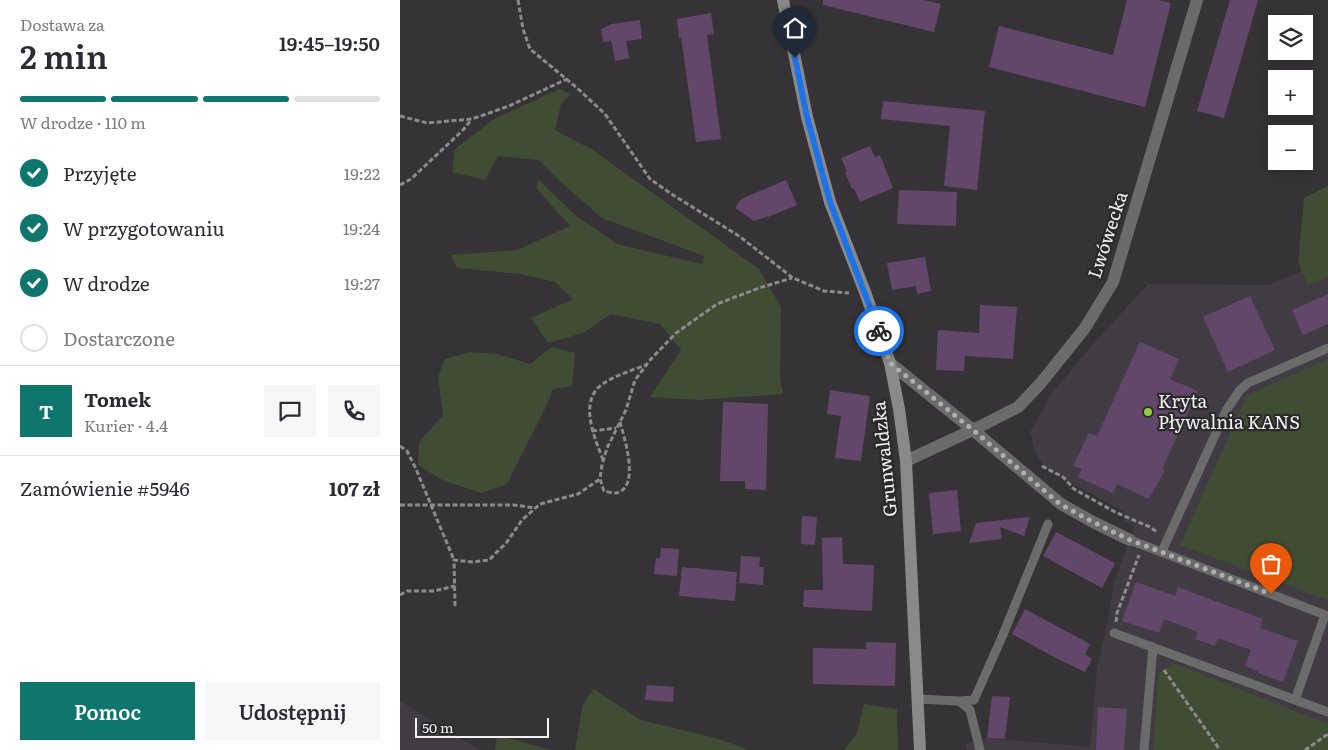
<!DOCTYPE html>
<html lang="pl">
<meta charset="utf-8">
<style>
body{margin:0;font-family:Literata,serif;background:#f7f7f7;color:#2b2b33;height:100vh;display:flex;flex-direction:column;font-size:19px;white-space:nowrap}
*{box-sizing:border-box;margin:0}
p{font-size:16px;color:#7c7c81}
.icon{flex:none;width:28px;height:28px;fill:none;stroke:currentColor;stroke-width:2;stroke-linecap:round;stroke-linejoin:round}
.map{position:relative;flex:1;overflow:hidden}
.panel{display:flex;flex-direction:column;background:#fff;width:400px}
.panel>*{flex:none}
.buttons{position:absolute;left:868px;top:15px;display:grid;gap:10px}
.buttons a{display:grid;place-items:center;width:45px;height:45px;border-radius:0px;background:#fff;box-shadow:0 2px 12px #0003;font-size:25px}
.scale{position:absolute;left:15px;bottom:12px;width:134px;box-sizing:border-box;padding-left:5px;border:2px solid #f3f2f3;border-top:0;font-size:14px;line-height:18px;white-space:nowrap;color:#f3f2f3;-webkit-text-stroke:4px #2b292b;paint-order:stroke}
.pin{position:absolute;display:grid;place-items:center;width:42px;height:42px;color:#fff;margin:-51px -21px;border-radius:50% 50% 50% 0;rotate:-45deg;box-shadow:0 0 5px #0007}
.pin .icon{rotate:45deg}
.courier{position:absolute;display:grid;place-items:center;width:50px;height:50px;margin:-25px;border:4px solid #1a73e8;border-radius:50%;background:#fff;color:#222;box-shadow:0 1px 6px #0007}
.headline em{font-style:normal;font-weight:600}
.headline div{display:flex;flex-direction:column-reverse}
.headline{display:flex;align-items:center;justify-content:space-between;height:85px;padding:0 20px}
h1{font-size:32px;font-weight:600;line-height:38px}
.bar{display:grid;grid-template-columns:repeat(4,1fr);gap:8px 5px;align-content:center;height:60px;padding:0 20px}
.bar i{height:6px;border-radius:4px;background:#e1e1e2}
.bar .current{background:#0f766e}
.bar p{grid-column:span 4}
.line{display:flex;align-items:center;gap:12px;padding:0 20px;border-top:1px solid #e1e1e2}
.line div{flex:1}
.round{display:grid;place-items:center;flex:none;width:52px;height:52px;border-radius:0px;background:#f7f7f7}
ol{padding:0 20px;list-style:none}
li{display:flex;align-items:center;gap:15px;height:55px}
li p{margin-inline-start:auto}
li .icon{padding:5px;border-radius:50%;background:#0f766e;color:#fff;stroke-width:4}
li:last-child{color:#7c7c81}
li i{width:28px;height:28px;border:2px solid #e1e1e2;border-radius:50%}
.primary-button{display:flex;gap:10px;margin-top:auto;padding:10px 20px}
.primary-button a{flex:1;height:58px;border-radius:0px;background:#0f766e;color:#fff;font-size:20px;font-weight:600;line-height:58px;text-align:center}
.primary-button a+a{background:#f7f7f7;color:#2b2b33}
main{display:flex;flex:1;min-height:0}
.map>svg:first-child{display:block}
.built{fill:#413c43}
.green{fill:#414c35}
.building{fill:#63476a}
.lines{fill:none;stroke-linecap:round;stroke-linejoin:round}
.path{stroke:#8c8b8c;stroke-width:3;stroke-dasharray:5 2.5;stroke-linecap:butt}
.lane{stroke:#6b6b6c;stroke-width:9}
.street{stroke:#6b6b6c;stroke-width:12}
.secondary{stroke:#8a898a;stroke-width:12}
.done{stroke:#b0afb0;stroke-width:5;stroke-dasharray:0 9}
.route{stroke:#1a73e8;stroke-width:6}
.poi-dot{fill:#90cd40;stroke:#2b292b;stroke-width:2}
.labels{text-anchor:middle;stroke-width:4.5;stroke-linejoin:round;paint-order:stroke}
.street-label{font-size:18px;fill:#f3f2f3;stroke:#2b292b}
.poi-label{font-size:18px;fill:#f3f2f3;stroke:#2b292b;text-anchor:start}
</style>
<main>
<section class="panel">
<div class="headline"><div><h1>2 min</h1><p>Dostawa za</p></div><em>19:45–19:50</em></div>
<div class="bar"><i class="current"></i><i class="current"></i><i class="current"></i><i></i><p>W drodze · 110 m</p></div>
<ol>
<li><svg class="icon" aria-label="check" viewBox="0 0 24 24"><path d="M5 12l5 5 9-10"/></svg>Przyjęte<p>19:22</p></li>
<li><svg class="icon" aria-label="check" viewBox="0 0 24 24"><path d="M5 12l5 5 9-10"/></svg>W przygotowaniu<p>19:24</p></li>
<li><svg class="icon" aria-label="check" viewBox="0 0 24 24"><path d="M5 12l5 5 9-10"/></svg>W drodze<p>19:27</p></li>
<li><i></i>Dostarczone</li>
</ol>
<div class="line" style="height:90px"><b class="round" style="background:#0f766e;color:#fff">T</b><div><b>Tomek</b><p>Kurier · 4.4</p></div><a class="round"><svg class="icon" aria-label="chat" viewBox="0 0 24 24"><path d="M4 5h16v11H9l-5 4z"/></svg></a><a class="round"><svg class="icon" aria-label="phone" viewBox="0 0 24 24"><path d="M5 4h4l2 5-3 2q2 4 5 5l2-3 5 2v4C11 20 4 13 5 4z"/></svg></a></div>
<div class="line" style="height:65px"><div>Zamówienie #5946</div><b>107 zł</b></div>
<div class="primary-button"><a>Pomoc</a><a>Udostępnij</a></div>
</section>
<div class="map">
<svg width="928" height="750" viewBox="0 0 928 750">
<rect width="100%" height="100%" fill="#353335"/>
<!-- built -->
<path class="built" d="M928 242V750H567L565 744 587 738 690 747 697 668 708 621 714 582 735 526 725 521 724 512 646 469 641 462 635 451 630 432 652 393 695 342 748 284 869 285 918 264Z
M0 701 73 746 82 750H0Z"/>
<!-- green -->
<path class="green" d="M159 89 170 94 161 104 155 130 193 150 359 269 381 307 380 379 383 394 298 400 250 397 281 350 260 324 211 314 183 333 148 343 131 318 173 299 155 282 121 274 57 268 51 255 117 250 170 226 137 189 138 179 175 215 217 244 302 264 304 256 202 218 157 179 139 160 98 156 85 180 52 172 55 149 94 119Z
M928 186V278L908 285 898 262 904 198Z
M152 347 175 353 172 386 153 389 145 409 107 484 82 493 44 481 18 465 19 442 43 415 38 377 45 359 70 352 97 354 130 364Z
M928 359V600L780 545 847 395Z
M773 663 928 724V750H753L759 673Z
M194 689 241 720 312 737 344 748 347 750H175L183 704Z
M464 704 497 709 498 750H444L457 733Z
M97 735 151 750H95Z"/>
<!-- building -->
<path class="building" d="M423 0H524L541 4 534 32 423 5Z
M727 0H758L771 3 745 107 589 67 599 26 713 55Z
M830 0H858L824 118 797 111Z
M311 13 314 34 307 35 321 139 296 142 281 37 279 38 277 19Z
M240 20 242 39 226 41 229 58 215 61 212 43H211V41L203 42 201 29 212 24Z
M483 101 585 111 577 190 544 186 550 126 481 119Z
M470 146 475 157 480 155 493 188 460 202 454 188 452 189 445 172 447 171 441 158Z
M386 180 397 205 368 217V216L354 221 335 208 341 199Z
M499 190 557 192 556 226 497 224Z
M525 257 531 291 517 294 516 286 492 290 487 263Z
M928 294V324L903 335 892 310Z
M850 296 875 350 828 372 803 317Z
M580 305 617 307 613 359 565 356 564 371 536 370 538 330 579 333Z
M740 342 779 359 770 379 798 391 762 469 765 470 749 499 717 484 713 493 678 477 682 469 673 466 689 433 697 436Z
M430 390 470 396 461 461 435 458 441 416 427 414Z
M323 402 368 404 366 490 345 489V481H320Z
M557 490 561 531 533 534 529 493Z
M402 516 417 517 415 545 401 544Z
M630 517 624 536 600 527 602 539 569 543 576 523Z
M656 532 715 563 702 588 643 556Z
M442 537 443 564 474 565 472 611 403 607 404 590H423L422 538Z
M261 548 279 549 277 576 254 574 256 558H260Z
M341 556 360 557 359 567H364L363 585 339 583Z
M282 567 337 572 335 601 279 596Z
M736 582 775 596 778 587 863 619 860 628 898 641 883 682 858 673V671L845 666 851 650 818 638 815 646 795 639 798 632 764 619 759 633 722 621Z
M625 609 690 644 685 654 692 659 685 672 656 658 612 634Z
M466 642 496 643 495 686 413 684V648L466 649Z
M247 685 274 687 273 702 245 700Z
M592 696 610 697 605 739 587 738Z
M698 707 727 709 724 750H696Z"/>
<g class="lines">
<!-- path -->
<path class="path" d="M118 0 123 29 130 49 176 87 205 114 250 179 273 195 339 236 393 278 424 291 449 293
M0 116 27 123 72 119 109 106 167 79
M0 185 11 179 63 130 71 120
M220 422C224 437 241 488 216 493 213 493 207 492 204 491L200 479 202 465 207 448 226 410 235 380 251 359 276 333 317 304 359 288 392 278
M192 431 216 428
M0 446 7 451 16 469 54 560
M203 460C195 438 177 400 204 383 216 375 233 370 246 365
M642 466 663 477 674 489 715 512 750 527 757 532 756 533
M0 505H114L135 508
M0 595 7 591H34L55 586
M55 606 54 560 73 562 89 560 107 542 122 520 140 504 178 494 200 479
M716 622 717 613 739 555
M764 670 820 750
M905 750 928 734"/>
<!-- lane -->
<path class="lane" d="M730 540 928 616
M762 551 827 409 840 390 848 383 928 348
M714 633 928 712
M518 699 559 701 574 700 602 637 648 524
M895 700 925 615
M559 701 570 710 580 750
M744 750 753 647"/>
<!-- street -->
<path class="street" d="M490 363 573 430 661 504 693 522 730 540
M506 461 579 427 618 407 640 384 685 328 713 282 797 0"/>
<!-- secondary -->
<path class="secondary" d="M383 0 407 117 430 202 465 292 485 348 490 363 499 409 506 461 520 750"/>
</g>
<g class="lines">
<!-- done -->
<path class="done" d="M479 331 490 363 573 430 660 504 693 522 730 540 871 594"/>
<!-- route -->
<path class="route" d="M395 58 407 117 430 202 479 331"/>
</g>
<!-- markers -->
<circle class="poi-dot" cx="748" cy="412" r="5"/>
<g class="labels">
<!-- street labels -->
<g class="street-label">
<text transform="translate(708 235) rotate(-72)" y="6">Lwówecka</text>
<text transform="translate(485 459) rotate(-96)" y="6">Grunwaldzka</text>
</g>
<!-- poi labels -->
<g class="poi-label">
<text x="758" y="408">Kryta<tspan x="758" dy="21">Pływalnia KANS</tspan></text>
</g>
</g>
</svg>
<div class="buttons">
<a><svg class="icon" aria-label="layers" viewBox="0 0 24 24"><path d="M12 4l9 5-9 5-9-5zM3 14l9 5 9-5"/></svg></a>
<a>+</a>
<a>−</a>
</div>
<div class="scale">50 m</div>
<div class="pin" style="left:871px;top:594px;background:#ea580c"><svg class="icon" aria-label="bag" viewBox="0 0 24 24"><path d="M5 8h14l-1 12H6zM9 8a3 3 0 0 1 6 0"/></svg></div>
<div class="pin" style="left:395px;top:58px;background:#1f2937"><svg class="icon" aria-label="home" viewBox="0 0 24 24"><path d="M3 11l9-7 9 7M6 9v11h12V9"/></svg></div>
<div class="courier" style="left:479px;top:331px"><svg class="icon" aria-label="bike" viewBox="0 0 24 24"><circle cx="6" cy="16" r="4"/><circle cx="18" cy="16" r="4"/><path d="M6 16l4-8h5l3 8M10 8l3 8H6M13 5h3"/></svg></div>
</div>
</main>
